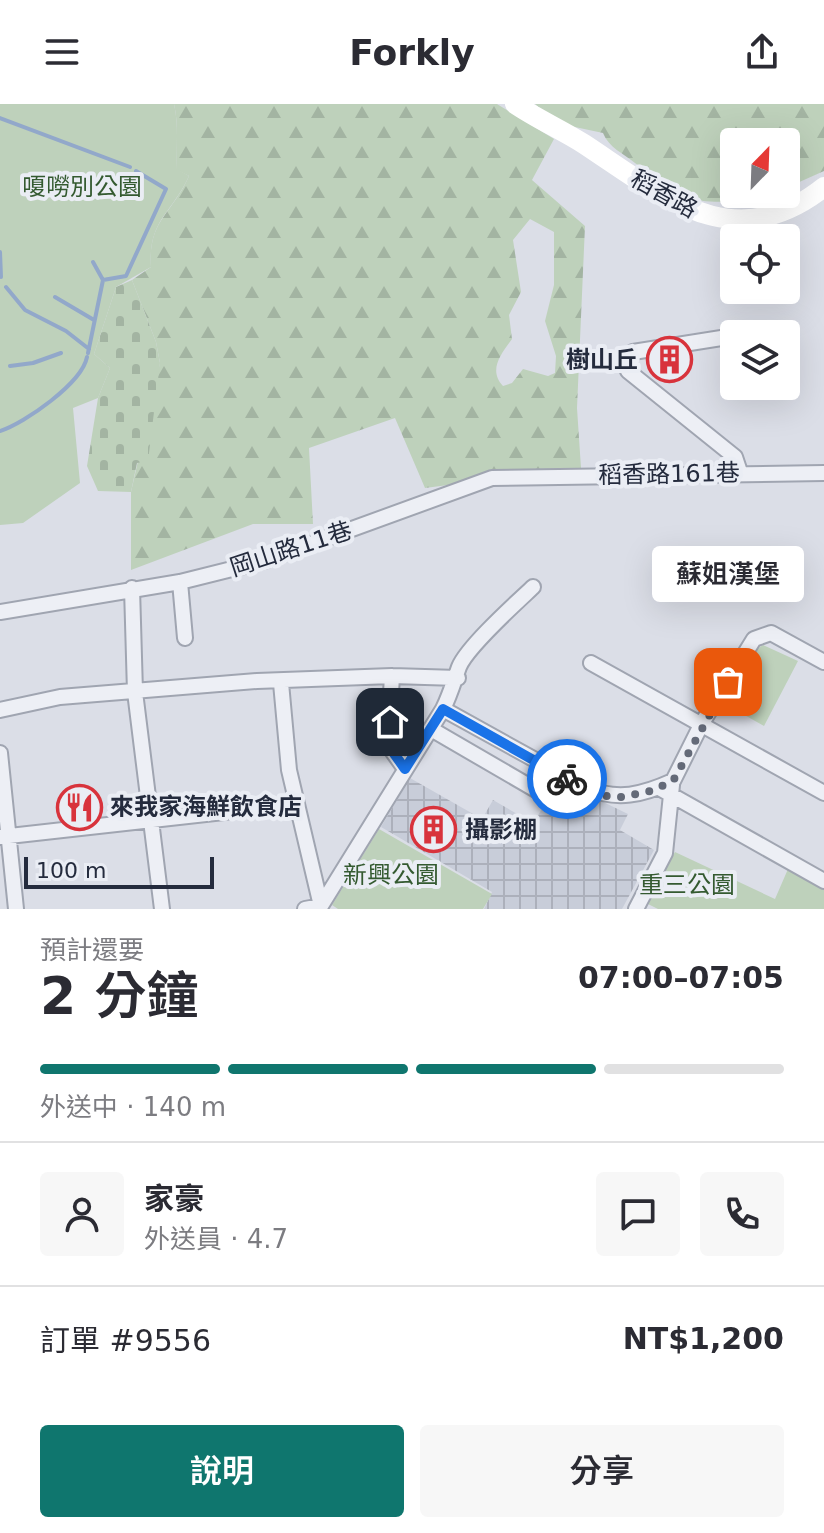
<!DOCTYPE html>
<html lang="zh-TW">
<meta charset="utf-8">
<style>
body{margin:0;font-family:"DejaVu Sans","Noto Sans TC",sans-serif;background:#f7f7f7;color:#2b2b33;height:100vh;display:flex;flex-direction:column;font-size:30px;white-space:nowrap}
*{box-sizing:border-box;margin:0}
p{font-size:26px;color:#7c7c81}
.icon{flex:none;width:44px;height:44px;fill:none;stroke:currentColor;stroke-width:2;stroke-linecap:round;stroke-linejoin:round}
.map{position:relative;height:805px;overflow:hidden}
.panel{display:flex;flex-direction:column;background:#fff;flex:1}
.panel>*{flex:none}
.needle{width:52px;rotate:23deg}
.buttons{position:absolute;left:720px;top:24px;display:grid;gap:16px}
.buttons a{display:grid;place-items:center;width:80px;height:80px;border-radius:8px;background:#fff;box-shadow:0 8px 32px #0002;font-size:40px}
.scale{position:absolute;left:24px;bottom:20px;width:190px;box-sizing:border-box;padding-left:8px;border:4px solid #242b3d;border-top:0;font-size:22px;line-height:28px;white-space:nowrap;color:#242b3d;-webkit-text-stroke:6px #eaedf4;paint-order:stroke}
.pin{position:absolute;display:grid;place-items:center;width:68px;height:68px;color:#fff;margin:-34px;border-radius:16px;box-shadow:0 4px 12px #0006}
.courier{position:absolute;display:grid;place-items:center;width:80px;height:80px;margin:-40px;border:6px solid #1a73e8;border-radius:50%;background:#fff;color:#222;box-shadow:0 2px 10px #0007}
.bubble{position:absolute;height:56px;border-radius:8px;background:#fff;box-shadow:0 8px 32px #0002;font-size:26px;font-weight:600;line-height:56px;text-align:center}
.overview em{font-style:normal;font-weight:600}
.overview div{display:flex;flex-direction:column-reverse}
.overview{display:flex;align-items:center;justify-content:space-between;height:136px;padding:0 40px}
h1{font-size:52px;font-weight:600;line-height:60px}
.bar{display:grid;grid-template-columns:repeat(4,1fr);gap:12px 8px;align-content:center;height:96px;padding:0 40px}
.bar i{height:10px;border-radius:6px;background:#e1e1e2}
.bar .on{background:#0f766e}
.bar p{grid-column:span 4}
.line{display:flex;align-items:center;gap:20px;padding:0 40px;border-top:2px solid #e1e1e2}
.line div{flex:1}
.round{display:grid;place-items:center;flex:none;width:84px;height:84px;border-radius:8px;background:#f7f7f7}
.primary-button{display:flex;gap:16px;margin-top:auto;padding:16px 40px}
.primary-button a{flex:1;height:92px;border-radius:8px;background:#0f766e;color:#fff;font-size:32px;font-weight:600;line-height:92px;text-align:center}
.primary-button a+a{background:#f7f7f7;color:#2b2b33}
header{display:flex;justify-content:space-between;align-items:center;height:104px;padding:0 40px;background:#fff;font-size:36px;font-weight:600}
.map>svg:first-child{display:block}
.industrial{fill:url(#industrial-grid)}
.forest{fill:url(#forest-firs);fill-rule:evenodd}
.cemetery{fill:url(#cemetery-stones)}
.park{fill:#bed1bb}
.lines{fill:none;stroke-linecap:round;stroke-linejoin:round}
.stream{stroke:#92a8ca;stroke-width:4}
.street-casing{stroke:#a0a5b1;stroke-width:18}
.street{stroke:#edeff5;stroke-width:14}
.secondary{stroke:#fff;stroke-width:20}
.done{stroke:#646a78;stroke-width:8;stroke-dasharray:0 14.4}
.route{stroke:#1a73e8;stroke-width:10}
.labels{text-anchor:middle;stroke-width:8;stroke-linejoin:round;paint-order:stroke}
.park-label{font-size:24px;fill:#345a30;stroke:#eaedf4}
.street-label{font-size:24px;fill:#242b3d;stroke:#eaedf4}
.poi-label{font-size:24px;font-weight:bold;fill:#242b3d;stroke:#eaedf4;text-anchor:start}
</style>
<header><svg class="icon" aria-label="menu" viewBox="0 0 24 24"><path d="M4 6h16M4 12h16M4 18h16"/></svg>Forkly<svg class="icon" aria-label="share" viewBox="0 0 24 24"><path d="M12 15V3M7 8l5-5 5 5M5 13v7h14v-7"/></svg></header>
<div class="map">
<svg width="824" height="805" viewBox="0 0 824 805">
<defs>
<pattern id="industrial-grid" width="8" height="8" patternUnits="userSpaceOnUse" patternTransform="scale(2)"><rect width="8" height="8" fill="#c8cdd9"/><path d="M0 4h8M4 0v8" fill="none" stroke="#acb0bb"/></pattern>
<pattern id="forest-firs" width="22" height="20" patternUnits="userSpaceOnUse" patternTransform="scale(2)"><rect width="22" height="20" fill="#bed1bb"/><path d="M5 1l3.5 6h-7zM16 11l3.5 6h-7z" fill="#a3b4a2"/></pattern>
<pattern id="cemetery-stones" width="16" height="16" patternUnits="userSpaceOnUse" patternTransform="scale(2)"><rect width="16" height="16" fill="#bed1bb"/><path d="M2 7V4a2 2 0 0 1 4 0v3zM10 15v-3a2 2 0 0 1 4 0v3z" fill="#a3b4a2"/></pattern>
</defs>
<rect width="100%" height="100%" fill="#dbdee7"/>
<!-- industrial -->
<path class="industrial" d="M410 674 482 715 493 696 533 719 560 677 628 710 620 726 654 746 622 805H484L492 788 381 723Z"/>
<!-- forest -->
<path class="forest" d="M174 0H497L554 35 532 76 585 122 577 304 581 364 425 384 395 314 309 344 313 420H253L131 466V388L160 259 156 238 132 176 151 163C148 116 171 112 189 72L177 66C176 44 179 21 174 0ZM530 115 554 128V181L545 217 556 252 555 269 548 272 523 265 512 279 503 282C488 266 501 250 512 235L509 211 521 188 513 136Z
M535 0H824V67L786 84V38H734V90H767C701 105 687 100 635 59 623 49 609 44 603 29L556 19Z"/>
<!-- cemetery -->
<path class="cemetery" d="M132 176 156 238 160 259 148 357 137 359 131 388 98 387 87 362 98 294 110 264 94 250 116 183Z"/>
<!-- park -->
<path class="park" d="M0 0H174C179 21 176 43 177 65L189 72C171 111 148 116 151 163L116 183 94 250 110 264 98 294 73 304 80 379 23 419 0 421Z
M763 541 798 557 764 622 725 600 754 547Z
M379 725 492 790 483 805H338L332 801Z
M675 748 775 795 788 765 824 786V805H658L646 799Z"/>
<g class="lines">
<!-- stream -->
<path class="stream" d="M0 14 130 63
M0 148 1 173
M93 158 103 176
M6 183 25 206 66 227 89 245
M55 193 94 216
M88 249 103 176 126 172 166 85 136 67
M10 262 33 259 61 249
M0 327C25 319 82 279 87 253"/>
<defs>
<path id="street" d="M747 230 783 225
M734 232 633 248 623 254 628 267 735 353 740 368
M180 478 185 534
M132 484 135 588 162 805
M0 508 180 478 264 457 492 374 824 369
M591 559 824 689
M392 572 388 641 405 665
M281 579 289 666 321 802 305 805
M443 605 586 684C618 697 642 691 673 677L702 619 754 535 771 529 824 558
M0 606 60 593 257 577 392 572 458 574
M431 625 548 693
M0 649 16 805
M659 684 824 777
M0 733 295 700
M319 805 443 605C450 591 454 577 459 563 467 543 516 499 533 483
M636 805 665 749 672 681"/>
</defs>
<!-- street casing -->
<use href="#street" class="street-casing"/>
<!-- street -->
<use href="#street" class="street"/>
<!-- secondary -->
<path class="secondary" d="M515 0C537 15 562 26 584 40 663 92 733 155 824 83"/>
</g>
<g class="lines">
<!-- done -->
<path class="done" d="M567 675 606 692 621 693 651 687 673 677 728 578"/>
<!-- route -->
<path class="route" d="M390 618 388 641 405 665 443 605 567 675"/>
</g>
<!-- icons -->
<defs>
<symbol id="building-ring" viewBox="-11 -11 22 22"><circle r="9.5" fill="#eaedf4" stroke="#d8333c" stroke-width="1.5"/><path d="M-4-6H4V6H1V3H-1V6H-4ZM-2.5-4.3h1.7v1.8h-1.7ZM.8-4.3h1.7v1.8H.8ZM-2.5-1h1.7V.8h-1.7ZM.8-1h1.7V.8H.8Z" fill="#d8333c"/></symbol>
<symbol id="restaurant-ring" viewBox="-11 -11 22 22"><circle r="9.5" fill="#eaedf4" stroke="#d8333c" stroke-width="1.5"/><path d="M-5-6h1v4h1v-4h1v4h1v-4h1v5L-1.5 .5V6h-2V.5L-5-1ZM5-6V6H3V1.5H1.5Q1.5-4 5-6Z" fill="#d8333c"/></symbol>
</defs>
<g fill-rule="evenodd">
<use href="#building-ring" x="644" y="230" width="51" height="51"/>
<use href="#restaurant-ring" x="54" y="678" width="51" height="51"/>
<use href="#building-ring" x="408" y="700" width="51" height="51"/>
</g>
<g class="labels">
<!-- park labels -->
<g class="park-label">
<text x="82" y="91">嗄嘮別公園</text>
<text x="391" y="779">新興公園</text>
<text x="687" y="789">重三公園</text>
</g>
<!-- street labels -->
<g class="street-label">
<text transform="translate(664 90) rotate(29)" y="8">稻香路</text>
<text transform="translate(669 370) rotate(-1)" y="8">稻香路161巷</text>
<text transform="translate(291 445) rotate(-18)" y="8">岡山路11巷</text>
</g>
<!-- poi labels -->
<g class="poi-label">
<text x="638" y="264" text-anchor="end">樹山丘</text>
<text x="110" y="711">來我家海鮮飲食店</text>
<text x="465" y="734">攝影棚</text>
</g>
</g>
</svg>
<div class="buttons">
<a><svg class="needle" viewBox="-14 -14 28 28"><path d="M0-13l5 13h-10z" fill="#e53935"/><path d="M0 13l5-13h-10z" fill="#7c7c81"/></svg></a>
<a><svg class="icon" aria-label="locate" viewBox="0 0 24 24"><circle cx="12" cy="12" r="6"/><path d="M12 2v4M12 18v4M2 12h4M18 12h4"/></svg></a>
<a><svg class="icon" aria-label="layers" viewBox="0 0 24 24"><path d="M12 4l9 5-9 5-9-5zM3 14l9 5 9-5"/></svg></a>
</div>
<div class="scale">100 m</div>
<div class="pin" style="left:728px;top:578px;background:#ea580c"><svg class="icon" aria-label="bag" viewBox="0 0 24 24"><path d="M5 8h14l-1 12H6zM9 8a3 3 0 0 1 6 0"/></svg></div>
<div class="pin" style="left:390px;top:618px;background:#1f2937"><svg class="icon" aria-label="home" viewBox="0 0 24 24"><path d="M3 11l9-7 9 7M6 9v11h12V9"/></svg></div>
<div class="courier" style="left:567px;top:675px"><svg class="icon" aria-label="bike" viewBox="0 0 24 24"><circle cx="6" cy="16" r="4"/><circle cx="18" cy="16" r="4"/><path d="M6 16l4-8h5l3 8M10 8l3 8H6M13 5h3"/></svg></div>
<div class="bubble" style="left:652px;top:442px;width:152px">蘇姐漢堡</div>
</div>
<section class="panel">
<div class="overview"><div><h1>2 分鐘</h1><p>預計還要</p></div><em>07:00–07:05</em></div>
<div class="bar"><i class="on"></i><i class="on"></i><i class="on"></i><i></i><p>外送中 · 140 m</p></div>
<div class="line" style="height:144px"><a class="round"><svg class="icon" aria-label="person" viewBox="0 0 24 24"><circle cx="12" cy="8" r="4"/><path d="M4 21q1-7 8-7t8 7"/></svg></a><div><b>家豪</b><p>外送員 · 4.7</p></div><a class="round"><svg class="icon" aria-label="chat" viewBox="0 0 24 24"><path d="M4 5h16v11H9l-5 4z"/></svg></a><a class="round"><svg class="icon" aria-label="phone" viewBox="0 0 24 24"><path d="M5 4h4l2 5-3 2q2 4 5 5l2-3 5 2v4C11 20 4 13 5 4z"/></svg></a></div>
<div class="line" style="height:104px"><div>訂單 #9556</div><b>NT$1,200</b></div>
<div class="primary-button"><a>說明</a><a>分享</a></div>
</section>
